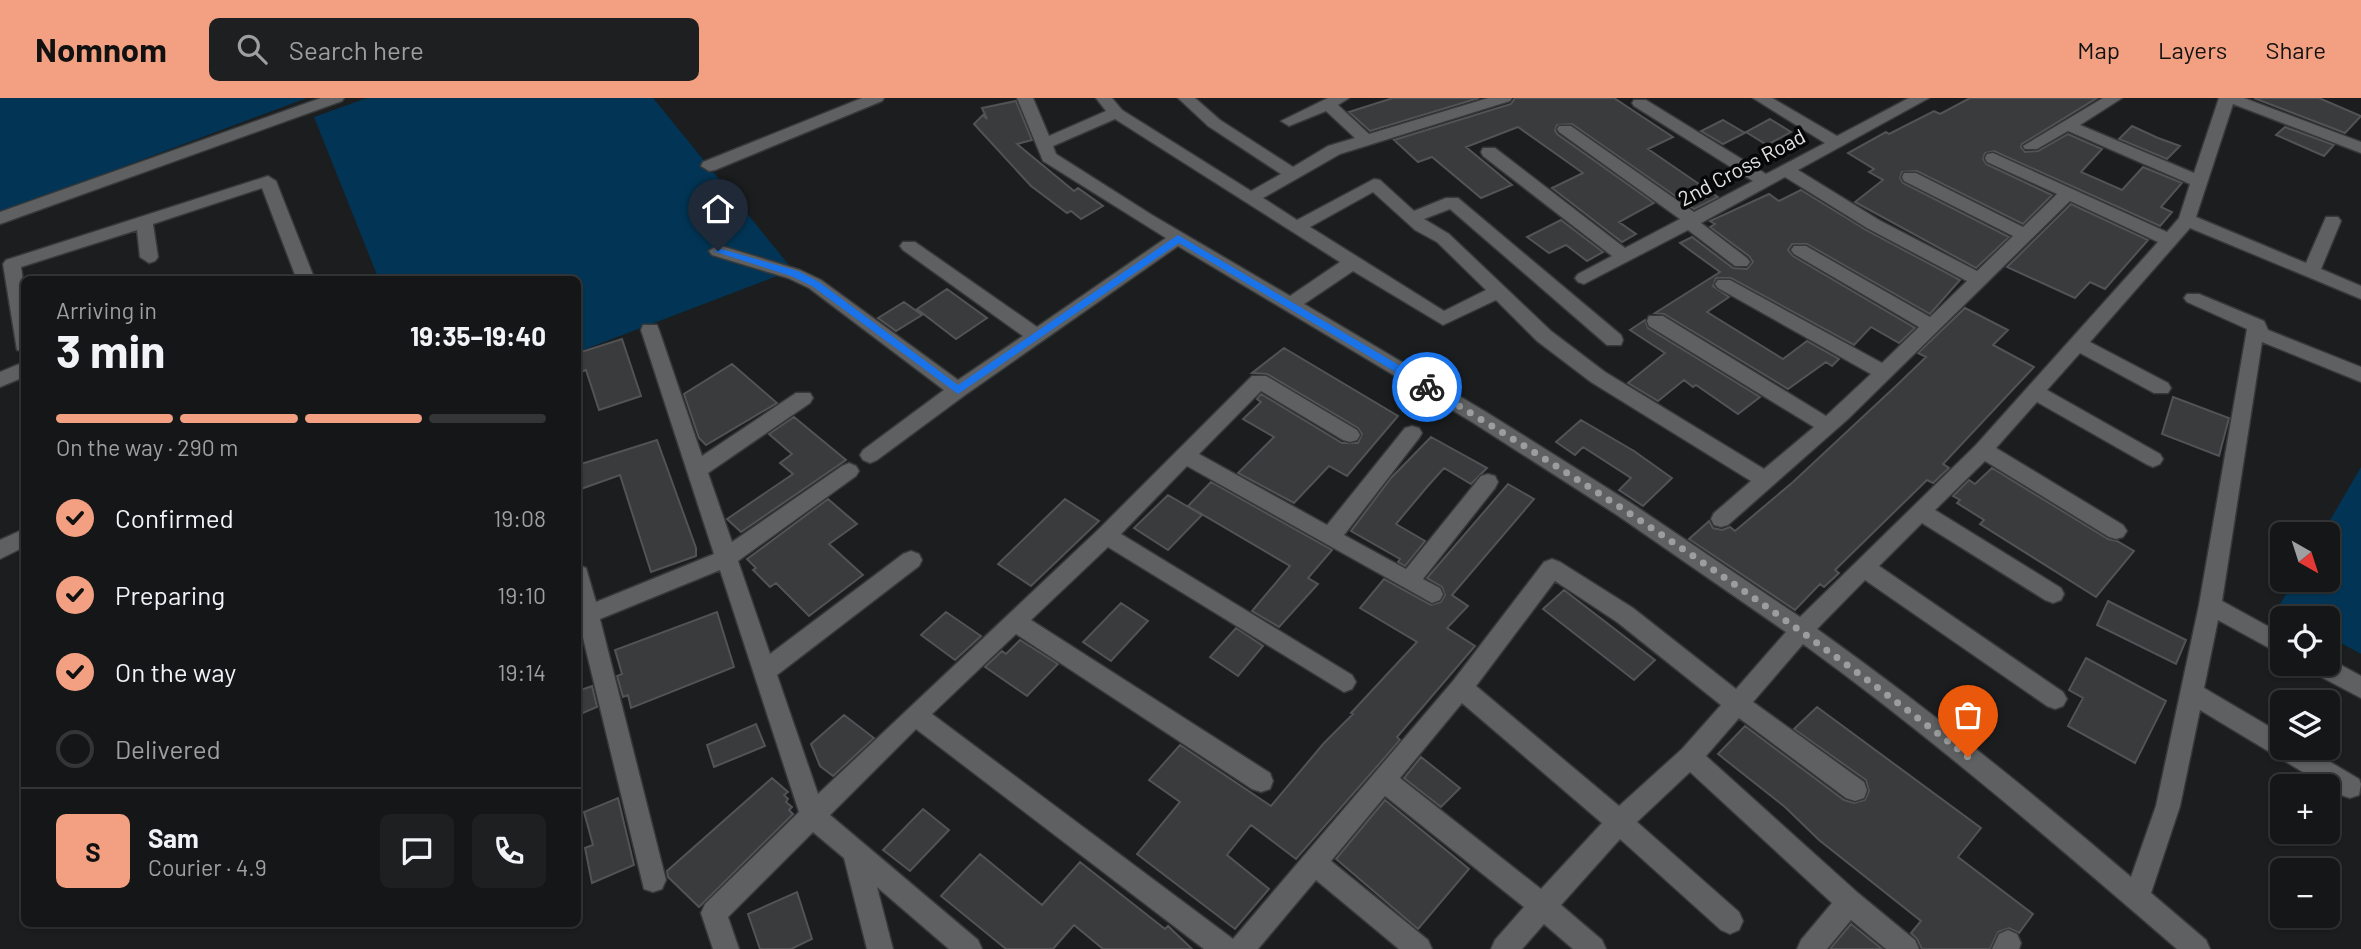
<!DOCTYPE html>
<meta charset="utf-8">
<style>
body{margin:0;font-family:Barlow,sans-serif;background:#1d1f20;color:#f1f3f6;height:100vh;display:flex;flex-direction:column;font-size:26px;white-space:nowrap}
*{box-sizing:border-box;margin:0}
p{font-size:23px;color:#9d9fa1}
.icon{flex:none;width:38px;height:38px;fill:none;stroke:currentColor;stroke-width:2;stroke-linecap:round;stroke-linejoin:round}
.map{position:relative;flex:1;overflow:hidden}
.side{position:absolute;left:21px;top:178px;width:560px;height:651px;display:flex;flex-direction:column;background:#141617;border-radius:10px;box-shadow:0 2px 5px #0004,0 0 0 2px #333536}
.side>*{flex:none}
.needle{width:46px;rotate:141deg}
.buttons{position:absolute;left:2270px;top:424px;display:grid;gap:14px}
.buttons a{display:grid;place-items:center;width:70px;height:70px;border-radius:10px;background:#141617;box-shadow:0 2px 5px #0004,0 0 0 2px #333536;font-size:35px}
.pin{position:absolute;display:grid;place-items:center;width:60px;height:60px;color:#fff;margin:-72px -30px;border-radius:50% 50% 50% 0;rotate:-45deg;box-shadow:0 0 7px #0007}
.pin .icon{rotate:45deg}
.courier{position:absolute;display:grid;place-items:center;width:70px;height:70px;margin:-35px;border:5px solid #1a73e8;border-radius:50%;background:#fff;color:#222;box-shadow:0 2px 9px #0007}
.headline em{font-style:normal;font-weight:700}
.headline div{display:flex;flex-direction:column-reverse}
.headline{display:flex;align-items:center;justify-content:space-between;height:119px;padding:0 35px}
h1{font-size:46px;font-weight:700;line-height:52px}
.bar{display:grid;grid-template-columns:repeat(4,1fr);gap:10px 7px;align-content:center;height:84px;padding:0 35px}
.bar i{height:9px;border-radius:5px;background:#333536}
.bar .on{background:#f2a081}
.bar p{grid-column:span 4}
.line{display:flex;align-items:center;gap:18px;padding:0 35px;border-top:2px solid #333536}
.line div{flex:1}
.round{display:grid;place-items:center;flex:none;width:74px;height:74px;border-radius:10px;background:#1d1f20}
ol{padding:0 35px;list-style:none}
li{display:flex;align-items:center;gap:21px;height:77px}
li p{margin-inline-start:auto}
li .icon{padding:7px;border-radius:50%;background:#f2a081;color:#111;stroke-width:4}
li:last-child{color:#9d9fa1}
li i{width:38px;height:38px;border:4px solid #333536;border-radius:50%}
header{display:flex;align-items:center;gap:42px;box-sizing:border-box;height:98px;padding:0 35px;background:#f2a081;color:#111}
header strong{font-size:33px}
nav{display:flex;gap:38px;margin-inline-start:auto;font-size:24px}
.search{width:490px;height:63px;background:#1d1f20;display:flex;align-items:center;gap:18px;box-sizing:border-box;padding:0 24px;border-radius:10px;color:#9d9fa1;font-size:26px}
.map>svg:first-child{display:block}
.green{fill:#023555}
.building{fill:#393b3d;stroke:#515355;stroke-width:2}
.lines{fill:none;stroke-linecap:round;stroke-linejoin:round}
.minor-casing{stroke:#363839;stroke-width:3}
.minor{fill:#5e6062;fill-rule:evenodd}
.route{fill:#1a73e8}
.done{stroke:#9c9d9f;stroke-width:7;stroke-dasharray:0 12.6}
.labels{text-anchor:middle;stroke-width:7;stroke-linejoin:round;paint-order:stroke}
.far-street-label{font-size:21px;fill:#e1e2e4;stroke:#070708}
</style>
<header>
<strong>Nomnom</strong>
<div class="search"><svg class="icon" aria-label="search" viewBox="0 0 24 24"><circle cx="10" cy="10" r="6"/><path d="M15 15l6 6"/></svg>Search here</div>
<nav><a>Map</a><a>Layers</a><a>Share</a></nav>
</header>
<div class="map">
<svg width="2361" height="851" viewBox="0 0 2361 851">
<rect width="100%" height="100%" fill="#1b1d1f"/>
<!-- green -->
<path class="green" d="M0 0H307L0 115Z
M367 0H653L793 172 578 254V182H379L314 19Z
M2361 369V556L2328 538V520H2293L2277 511 2295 481H2328V436H2322Z"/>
<!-- building -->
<path class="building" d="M1393 0H1479L1370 33 1349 14Z
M1515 0H1614L1673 39 1648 51 1718 99 1694 111 1572 26 1557 27 1555 32 1557 36 1654 105 1619 124 1636 136 1622 144 1552 90 1583 75 1518 29 1466 49 1512 87 1481 100 1432 59 1418 64 1394 42 1511 6Z
M1970 0H2097L2022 46 2021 49 2025 54 2038 53 2068 36 2102 51 2081 74 2122 92 2143 69 2182 85 2161 109 2172 114 2160 128 1994 53 1985 55 1983 61 1986 66 2052 97 2023 126 1917 73 1902 74 1900 80 1903 85 2009 139 1976 170 1855 104 1883 82 1869 74 1874 71 1848 55 1886 34 1889 36 1934 13 1940 16Z
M2254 0H2319L2361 18 2345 35Z
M1016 3 1032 42 1017 46 1074 93 1078 90 1103 108 1081 121 1071 113 1067 115 1031 88 974 26 983 17 987 21 982 10Z
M1770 21 1791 34 1767 47 1746 34Z
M1723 22 1745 35 1723 46 1701 33Z
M2132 28 2158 40 2180 48 2167 61 2119 41Z
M2285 29 2334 47 2324 58 2276 37Z
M1801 92 1866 132 1960 182 1930 216 1807 146H1792L1788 152 1793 158 1915 230 1899 245 1871 229 1854 247 1731 180H1716L1713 188 1729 199 1707 214 1783 261 1807 243 1839 261 1832 268 1826 264 1788 291 1664 216 1655 215 1720 174 1680 145 1692 139 1733 170 1747 171 1753 164 1749 158 1710 129 1715 126 1710 123 1769 96 1779 103Z
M2071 106 2148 142 2105 191 2090 184 2075 200 2007 169Z
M1561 122 1603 154 1587 163 1566 147 1549 155 1527 139Z
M947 191 987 220 956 241 917 211Z
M904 204 922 217 896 233 878 220Z
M1965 210 2008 232 1993 247 2034 269 1943 366 1949 370 1933 385 1927 382 1835 472 1839 475 1824 489 1820 486 1795 512 1689 441 1709 423 1713 430 1722 432 1730 429 1735 433 1793 384 1898 286 1926 259 1918 255Z
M1645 222 1648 230 1760 299 1738 316 1696 287 1693 289 1684 282 1658 303 1628 285 1665 255 1630 232Z
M622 241 641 298 599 312 586 272 578 275V255Z
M1284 250 1398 318 1347 378 1329 368 1294 405 1238 375 1274 339 1243 321 1261 304 1257 301 1261 296 1342 345H1358L1362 336 1358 330 1267 276 1252 275Z
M732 266 777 305 706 347 699 340 684 296Z
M2173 299 2229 320 2219 358 2162 336Z
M794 319 846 362 741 434 727 421 793 376 780 365 792 356 769 336Z
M1581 322 1634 353 1672 380 1643 408 1619 392 1631 380 1583 349 1575 357 1556 344Z
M1431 339 1487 370 1471 386 1444 370 1427 389 1396 426 1425 443 1405 468 1398 464 1400 461 1351 433 1391 380Z
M657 342 696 450V458L651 474 620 377 578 392V367Z
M1992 370 2108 441 2117 443 2134 453 2096 499 1980 426 1984 422 1957 405 1960 402 1953 398 1969 382 1975 386Z
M1211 384 1332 452 1308 480 1318 486 1279 529 1252 513 1290 468 1188 408Z
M1508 386 1534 401 1452 497 1468 508 1447 530 1475 548 1397 639 1400 642 1296 761 1251 727 1227 757 1269 791 1235 831 1137 756 1180 704 1149 682 1180 647 1271 708 1324 645 1353 616 1351 615 1417 544 1360 510 1384 481 1431 507 1441 504 1445 497 1442 489 1427 480Z
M1168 397 1202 417 1168 452 1134 430Z
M828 401 857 426 829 446 863 477 809 518 776 485 770 489 753 472 756 470 747 461Z
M1065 401 1099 423 1031 488 998 466Z
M1564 492 1655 562 1634 582 1543 511Z
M2108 503 2186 542 2176 566 2097 527Z
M1121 505 1148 523 1111 563 1083 544Z
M717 514 734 569 631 610 628 597 623 599 617 578 622 576 615 552Z
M946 514 981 538 955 562 921 537Z
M1236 530 1263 548 1238 578 1210 559Z
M1020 542 1058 566 1027 598 985 569 1002 553 1006 556Z
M2086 560 2166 603 2135 665 2068 628 2083 600 2069 592Z
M592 588 597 609 578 617V593Z
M1817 609 1981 730 1958 759 2033 816 2019 835 2009 830 1998 834 1990 851H1922L1917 841 1911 835 1921 823 1819 742 1785 709 1718 656 1745 628 1844 702 1854 705 1865 702 1869 693 1866 682 1794 631Z
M844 617 874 640 833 678 820 668 811 646Z
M756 626 765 648 714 669 707 647Z
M1421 659 1460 690 1441 709 1404 680Z
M772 680 788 694 784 697 788 701 786 704 792 709 789 712 793 716 699 809 668 779 667 773Z
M618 700 634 767 592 785 585 750 593 747 584 714Z
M1385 702 1469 771 1418 831 1336 761Z
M923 711 949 732 910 773 883 752Z
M980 756 1042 807 1080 764 1165 831 1168 828 1192 851H1103L1074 827 1053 851H1006L941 798Z
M797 794 812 841 791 851H760L748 816Z
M1851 826 1882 851H1830Z"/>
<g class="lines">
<defs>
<path id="minor" d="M321 0H344L342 3 0 126V114Z
M862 0H884L882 3 715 72 709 73 701 68 703 64Z
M1017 0H1033L1049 38 1106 13 1096 0H1112L1122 12 1251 93 1281 76 1208 28 1178 0H1195L1220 22 1293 69 1328 48 1355 40 1326 13 1289 28 1281 23 1328 0H1349L1338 7 1369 36 1488 0H1512L1510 3 1340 56 1263 100 1297 122 1374 81 1380 82 1414 113 1446 100H1458L1621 237 1623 242 1621 247H1607L1450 111 1424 121 1449 136 1551 233 1605 274 1764 371 1814 329 1649 228 1647 223 1649 218H1663L1826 318 1871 276 1718 190 1715 186 1718 182H1730L1882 265 1919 229 1794 156 1791 152 1794 148H1806L1930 219 1967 183 1867 130 1785 79 1701 125 1747 160 1750 164 1747 168H1735L1688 132 1584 186 1578 184 1575 180 1578 176 1612 158 1483 58 1481 54 1483 50H1495L1625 150 1680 121 1559 34 1557 31 1559 28H1571L1694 114 1753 83 1634 8 1632 5 1634 2H1646L1766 76 1825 45 1753 0H1772L1837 38 1909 0H1929L1798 72 1879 122 1977 173 2013 138 1904 83 1902 79 1904 75H1916L2023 129 2057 96 1987 64 1985 60 1987 56 1993 55 2167 134 2179 120 2190 86 2068 33 2037 51H2025L2023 48 2103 0H2122L2080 27 2194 75 2219 0H2244L2361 44V55L2233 6 2196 119 2306 165 2326 119H2338L2341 123 2321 171 2361 188V201L2190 130 2090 244 2168 285 2171 290 2168 295H2154L2080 255 2047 292 2160 356 2163 361 2160 366 2153 369 2146 366 2037 304 1996 350 2123 427 2127 433 2123 439 2116 441 2109 439 1985 363 1935 412 2061 490 2064 496 2061 502 2053 505 2045 502 1922 425 1879 468 2063 594 2067 601 2063 608 2055 611 2047 608 1865 482 1817 531C1925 608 2029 692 2131 779L2156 708 2199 507 2247 231 2187 204 2184 200 2187 196H2199L2264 223 2268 232 2361 269V284L2262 244 2222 503 2282 536V557L2218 522 2204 590 2282 636V649H2305L2359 681 2361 686 2359 697 2350 700 2341 697 2200 612 2180 708 2151 795 2206 842 2210 851H2177C2055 746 1934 641 1803 546L1753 604 1864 684 1867 692 1864 700 1855 703 1846 700 1739 620 1706 658 1858 795 1915 842 1919 851H1886L1851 822 1827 851H1797L1801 842 1832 805 1690 674 1637 724 1739 814 1743 823 1739 832 1730 836 1721 832 1620 741 1561 807 1602 842 1606 851H1573L1544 826 1522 851H1491L1495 842 1524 809 1385 698 1331 763 1428 842 1432 851H1399L1316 782 1258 851H1204L916 631 830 717 978 842 982 851H949L877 789 893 851H867L844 760 813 734 728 819 739 851H713L701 815 705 806 799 714 720 472 600 521 666 782 662 791 653 794 644 791 578 519V467L586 470 596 504 714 456 641 232 643 227H657L659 232 702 358 796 295H810L813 300 810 305 708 375 732 444 842 368 849 365 856 368 859 373 856 378 738 463 770 556 903 456 911 453 919 456 922 462 919 468 777 577 818 696 1099 431 1252 278H1266L1357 332 1360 337 1357 342 1350 344 1343 342 1261 293 1199 356 1327 427 1405 330 1412 328 1419 330 1422 335 1419 340 1344 437 1406 471 1481 378 1488 376 1495 378 1498 384 1495 390 1423 481 1440 490 1443 496 1440 502 1432 505 1187 368 1121 436 1352 577 1356 584 1352 591 1344 594 1108 449 1031 522 1270 675 1273 683 1270 691 1261 694 1252 691 1016 536 932 616 1233 841 1453 583 1544 464 1552 461 1560 464 1633 510 1736 591 1786 534 1617 417 1472 324 1178 148 965 297 877 362 870 365 863 362 860 357 863 352 944 292 809 190 788 180 712 157 709 153 718 147 800 172 821 182 958 282 1023 238 903 152 900 148 903 144H915L1037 229 1166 140 1043 63ZM1115 21 1340 164 1290 198 1152 117 1056 56 1053 48ZM1373 94 1415 132 1437 144 1486 192 1444 213 1310 129ZM2070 103 2158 144 1976 347 1800 519 1631 405 1486 314 1304 206 1353 173 1443 227 1496 202 1537 243 1591 284 1751 383 1714 415 1711 421 1714 427 1721 429 1728 427 1848 321ZM1555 483 1617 524 1721 607 1682 651 1619 708 1476 588ZM1462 605 1602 725 1541 791 1400 680Z
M268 78 276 83 315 182H297L262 90 153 126 158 159 155 163 149 165 140 159 137 132 21 169 24 190V253L17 252 3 166 6 162Z
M24 264V279L0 289V274Z
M24 431V449L0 461V442Z
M2328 560 2361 578V600L2308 572 2305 565H2328Z
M2008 832 2017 836 2021 845 2019 851H1992L1999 836Z"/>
</defs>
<!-- minor casing -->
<use href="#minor" class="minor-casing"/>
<!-- minor -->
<use href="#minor" class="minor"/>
</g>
<!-- route -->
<path class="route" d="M1178 137 1431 286V291H1424L1179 145 958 296 812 188 791 178 713 153 721 151 798 173 819 184 958 287Z"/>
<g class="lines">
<!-- done -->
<path class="done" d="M1427 289C1615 400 1796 524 1968 659"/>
</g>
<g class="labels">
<!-- far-street labels -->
<g class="far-street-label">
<text transform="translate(1742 70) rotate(-28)" y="7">2nd Cross Road</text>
</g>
</g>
</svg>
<div class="buttons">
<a><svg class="needle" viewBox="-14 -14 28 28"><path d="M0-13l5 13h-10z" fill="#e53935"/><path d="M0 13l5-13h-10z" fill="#9d9fa1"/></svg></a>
<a><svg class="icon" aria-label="locate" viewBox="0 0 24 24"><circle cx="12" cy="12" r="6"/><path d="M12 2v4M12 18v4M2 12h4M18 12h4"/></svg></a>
<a><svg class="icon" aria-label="layers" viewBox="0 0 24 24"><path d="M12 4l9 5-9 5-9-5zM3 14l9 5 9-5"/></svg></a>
<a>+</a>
<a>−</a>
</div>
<div class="pin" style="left:1968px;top:659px;background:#ea580c"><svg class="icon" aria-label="bag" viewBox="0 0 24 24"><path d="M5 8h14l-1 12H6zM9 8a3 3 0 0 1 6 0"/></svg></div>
<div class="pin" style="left:718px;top:153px;background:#1f2937"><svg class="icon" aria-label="home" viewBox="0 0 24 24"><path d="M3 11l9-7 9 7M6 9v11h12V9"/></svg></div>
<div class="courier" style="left:1427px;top:289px"><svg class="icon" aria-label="bike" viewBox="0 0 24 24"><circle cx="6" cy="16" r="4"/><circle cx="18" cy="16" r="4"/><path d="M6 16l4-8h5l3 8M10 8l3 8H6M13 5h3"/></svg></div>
<section class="side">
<div class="headline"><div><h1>3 min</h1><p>Arriving in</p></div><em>19:35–19:40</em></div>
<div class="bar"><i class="on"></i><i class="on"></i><i class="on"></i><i></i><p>On the way · 290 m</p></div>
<ol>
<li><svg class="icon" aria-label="check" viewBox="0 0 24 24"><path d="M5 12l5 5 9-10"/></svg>Confirmed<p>19:08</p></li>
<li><svg class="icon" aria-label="check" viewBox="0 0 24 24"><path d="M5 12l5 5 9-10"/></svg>Preparing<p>19:10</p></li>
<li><svg class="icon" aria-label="check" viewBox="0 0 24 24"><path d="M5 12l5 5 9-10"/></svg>On the way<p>19:14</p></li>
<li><i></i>Delivered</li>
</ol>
<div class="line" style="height:126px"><b class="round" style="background:#f2a081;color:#111">S</b><div><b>Sam</b><p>Courier · 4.9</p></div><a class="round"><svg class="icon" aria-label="chat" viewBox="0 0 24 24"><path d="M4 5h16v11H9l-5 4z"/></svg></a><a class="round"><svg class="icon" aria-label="phone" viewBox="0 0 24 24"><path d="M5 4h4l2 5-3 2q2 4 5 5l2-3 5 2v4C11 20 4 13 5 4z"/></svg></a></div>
</section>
</div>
